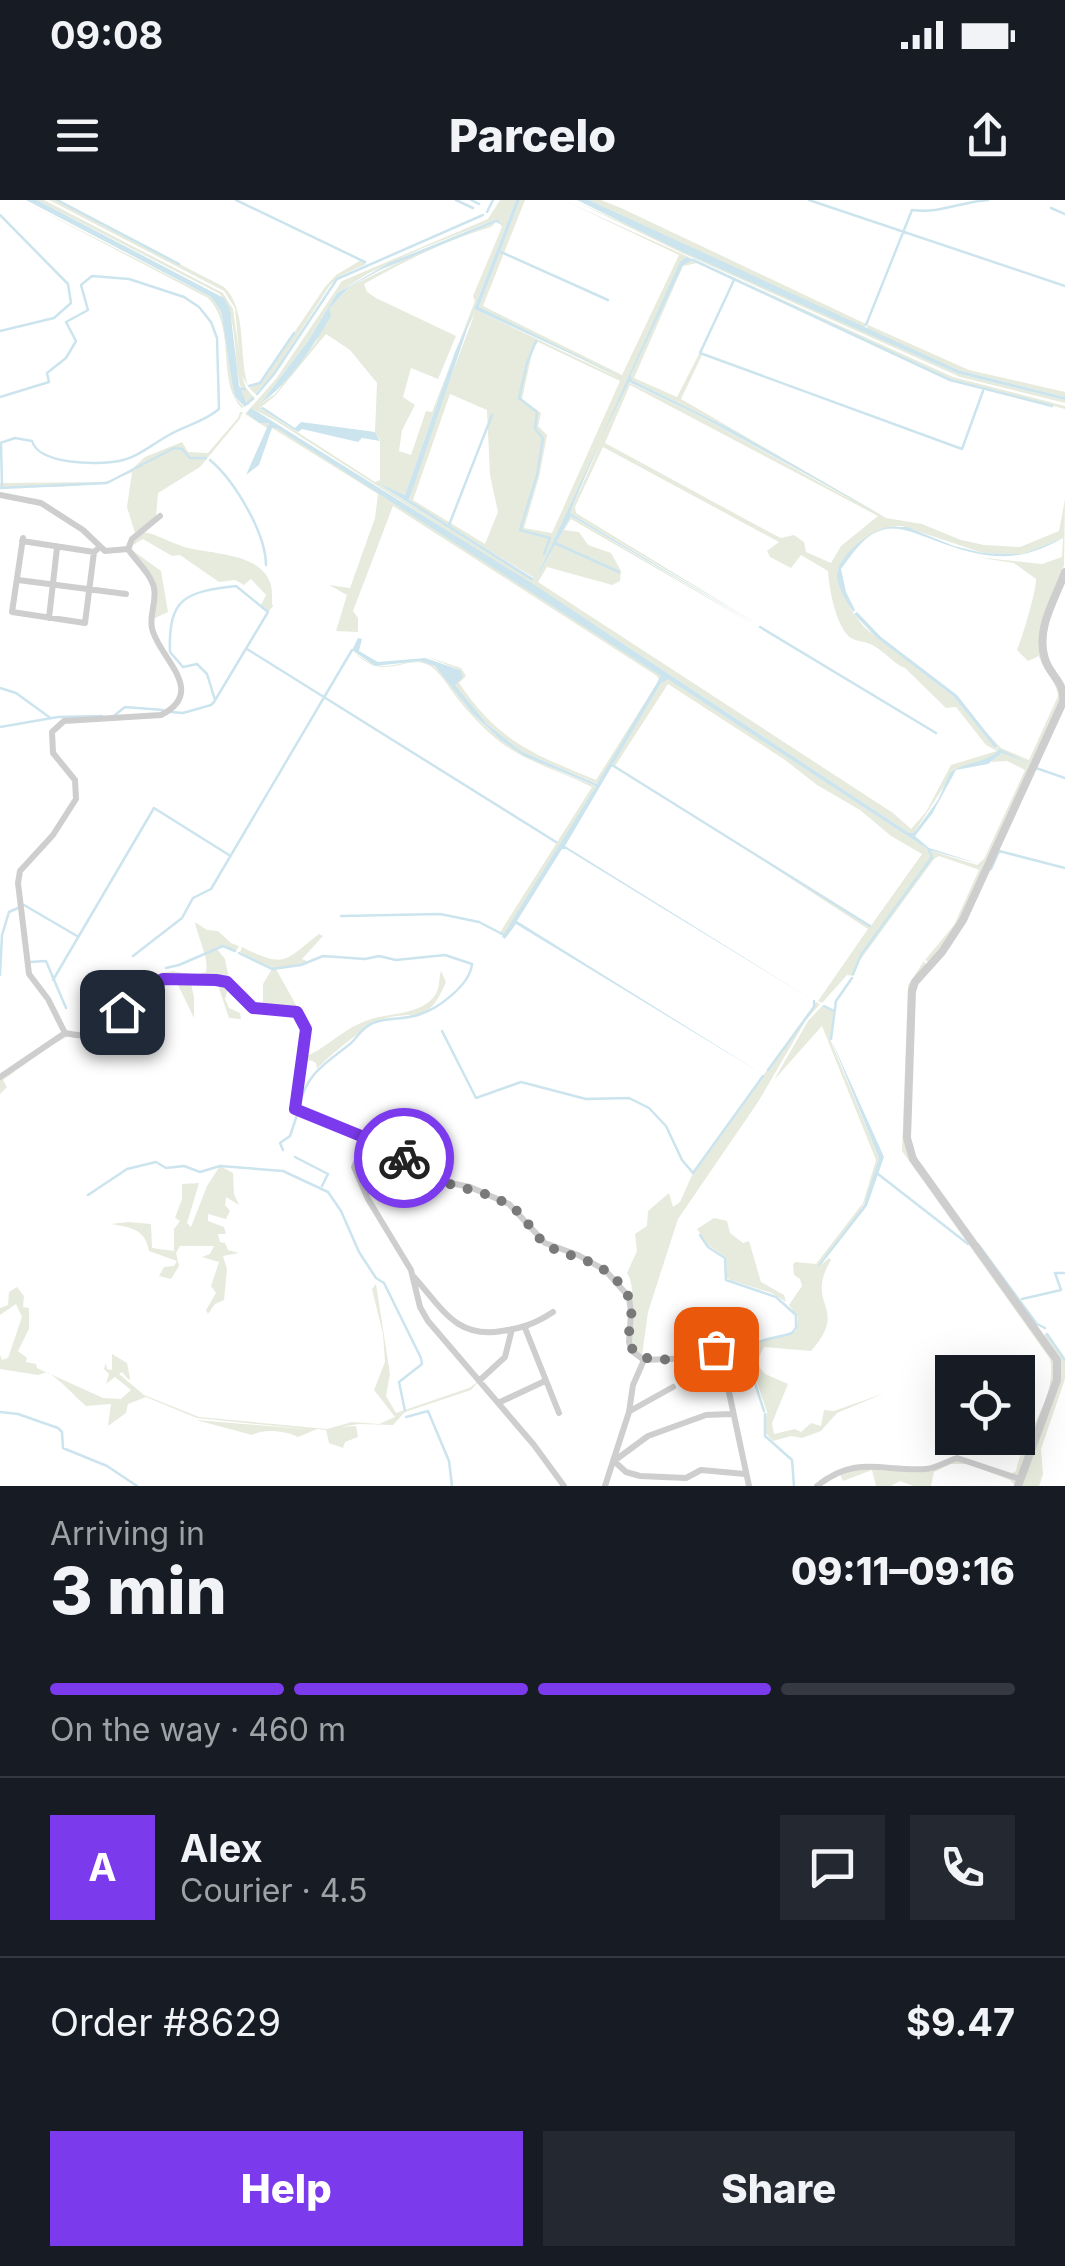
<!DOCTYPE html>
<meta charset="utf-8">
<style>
body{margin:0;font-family:Inter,sans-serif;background:#242831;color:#f1f3f6;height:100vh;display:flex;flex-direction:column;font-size:38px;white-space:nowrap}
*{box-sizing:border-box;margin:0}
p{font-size:32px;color:#9ea1a6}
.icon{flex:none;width:55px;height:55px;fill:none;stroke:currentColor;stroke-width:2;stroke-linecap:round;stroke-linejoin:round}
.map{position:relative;height:1286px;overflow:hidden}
.details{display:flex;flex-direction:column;background:#171b24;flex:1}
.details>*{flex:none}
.controls{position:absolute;left:935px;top:1155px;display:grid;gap:20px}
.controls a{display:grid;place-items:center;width:100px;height:100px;border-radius:0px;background:#171b24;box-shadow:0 10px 40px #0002;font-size:50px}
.pin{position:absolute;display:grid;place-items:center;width:85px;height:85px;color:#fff;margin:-42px;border-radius:20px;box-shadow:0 5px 15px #0006}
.courier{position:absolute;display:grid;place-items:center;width:100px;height:100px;margin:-50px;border:8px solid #7c3aed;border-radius:50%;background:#fff;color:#222;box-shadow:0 2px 12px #0007}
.summary em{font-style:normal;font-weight:800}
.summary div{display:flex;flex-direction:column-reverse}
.summary{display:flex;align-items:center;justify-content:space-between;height:170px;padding:0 50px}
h1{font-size:65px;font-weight:800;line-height:75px}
.bar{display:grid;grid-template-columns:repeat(4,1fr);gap:15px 10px;align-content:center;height:120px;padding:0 50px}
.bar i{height:12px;border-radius:8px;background:#363941}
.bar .current{background:#7c3aed}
.bar p{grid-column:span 4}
.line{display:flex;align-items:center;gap:25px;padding:0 50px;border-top:2px solid #363941}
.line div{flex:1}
.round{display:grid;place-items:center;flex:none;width:105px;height:105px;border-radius:0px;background:#242831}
.primary-button{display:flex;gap:20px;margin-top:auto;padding:20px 50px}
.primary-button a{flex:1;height:115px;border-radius:0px;background:#7c3aed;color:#fff;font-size:40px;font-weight:800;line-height:115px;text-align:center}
.primary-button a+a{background:#242831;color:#f1f3f6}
.status{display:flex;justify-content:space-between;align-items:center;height:70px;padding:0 50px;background:#171b24;direction:ltr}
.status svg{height:28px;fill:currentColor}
header{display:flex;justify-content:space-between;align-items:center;height:130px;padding:0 50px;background:#171b24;font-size:45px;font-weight:800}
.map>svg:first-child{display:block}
.green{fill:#e6ebdd;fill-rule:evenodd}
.water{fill:#cce4ee}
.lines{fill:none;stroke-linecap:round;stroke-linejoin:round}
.stream{stroke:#cce4ee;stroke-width:2.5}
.minor{stroke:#cecece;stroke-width:6}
.tertiary{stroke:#cecece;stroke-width:8}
.done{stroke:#797979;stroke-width:10;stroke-dasharray:0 18}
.route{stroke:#7c3aed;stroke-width:12}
</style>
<div class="status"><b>09:08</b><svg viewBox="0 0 49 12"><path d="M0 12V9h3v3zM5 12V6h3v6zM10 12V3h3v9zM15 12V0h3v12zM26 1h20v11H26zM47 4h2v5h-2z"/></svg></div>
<header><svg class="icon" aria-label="menu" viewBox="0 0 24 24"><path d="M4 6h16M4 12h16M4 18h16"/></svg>Parcelo<svg class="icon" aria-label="share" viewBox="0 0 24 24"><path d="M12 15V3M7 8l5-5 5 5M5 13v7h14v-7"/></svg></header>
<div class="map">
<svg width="1065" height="1286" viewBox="0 0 1065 1286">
<rect width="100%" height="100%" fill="#fff"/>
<!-- green -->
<path class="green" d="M21 0 211 97 221 111 233 189 235 198 244 207 247 204C229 170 243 126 220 94L37 0H44L223 93 233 109 239 152 235 108 224 91 49 0H56L224 87C248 110 238 155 248 186L242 176 246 188 243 189H247L255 199 242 208C216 182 237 128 208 98Z
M500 0H516L474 109 621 179 479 107 520 0H525L483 106 622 175 679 55 563 0 953 177 1065 206V209L950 179 695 60 697 63 683 66 634 178 677 197 699 154 702 155 681 199 886 318 922 324 961 340 984 345 1020 347 1059 331 1065 299 1064 365 1042 441 1058 483 1061 501 953 734 929 762 925 760 954 725 979 670 977 669 939 656 934 659 858 763 854 776 847 775 822 803 818 801 868 729 730 639 870 727 922 654 891 636 860 610 817 585 785 560 668 484 615 566 613 564 661 483 668 478 929 650 977 665 984 659 1025 570 1007 561 991 562 1002 553 1030 564 1000 550 986 562 955 569 914 633H909L601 429 276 221 251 208 262 221 269 222 267 228 245 214 276 179 342 81 488 19ZM497 19 502 27 473 96 475 101 432 212 426 211 411 255 399 251 402 230 415 205 403 197 411 168 438 179 456 136 376 98 367 92 364 84C403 62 446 40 491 27L496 22 426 49 349 87 329 109 316 142 275 194 260 204 308 141 337 93 369 73 423 48ZM685 57 692 61 683 64 631 175 632 180 727 227 855 302 700 216 628 182 609 222ZM475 113 425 245 409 301 533 377 531 380 378 284 405 295 455 152ZM326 134 350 150 377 183 375 232 380 240V280L375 282 260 208 275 196ZM538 142 620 181 552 333 524 328 539 277 547 235 538 226 541 213 522 199 533 148ZM630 185 878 316 841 346 831 363 806 352 804 342 794 335 781 338 769 332 605 243ZM450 194 487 210 490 275 498 312 485 344 413 300ZM600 245 570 313 761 426 576 313 575 307 603 247 779 342 767 351 770 357 791 368 801 355 828 371C829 388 836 428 851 438 858 442 866 441 874 446 885 452 894 464 905 468L946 508 956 507 986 545 997 551 951 565 926 612 911 629 893 613 538 382 547 367 605 383 612 385 620 381 621 371 611 353 588 345 579 332 564 330 571 319 756 426 571 316 534 383ZM902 326 983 353 1023 354 1063 338 1062 357 1042 364 976 357 1014 363 1036 379C1037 388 1022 439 1017 450L1028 461 1039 456C1043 471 1057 481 1058 496L1029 560 1001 548 981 527 998 547 996 549 953 496 864 427 851 410 837 372C851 346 872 328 902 326Z
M573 0 677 47 692 54 959 174 1065 200V203L960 177 682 53Z
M589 0H601L621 8 866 124 864 128Z
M361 60 366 64 342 75 330 85 273 174 255 194 249 188 260 183 325 87 336 75Z
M868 125 969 170 1065 192V197L958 170 866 129Z
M240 212H243L239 220 200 267 158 293 156 317 135 333 127 307 132 272C94 291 42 286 0 287V283L106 282 130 271 145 257 182 242 188 252 208 253 238 218Z
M277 227 662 476 598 584 521 551 487 524 454 485 460 470 425 456 461 468 466 476 459 483C499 542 533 554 596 580L659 480 657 476 393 306 353 411 358 418V432L336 431 347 395 329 385 350 388 375 318 378 294 272 228Z
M143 332C158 334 172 344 188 348 219 355 275 354 272 398 271 411 277 401 268 412L261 405 266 395 251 379 244 385 235 380 219 382 180 355 172 356 143 339 133 345 132 350 161 371 168 412 153 419 155 386 130 349 131 344Z
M354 452C362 458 370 465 382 466 398 467 420 454 435 467 450 480 461 501 475 516 510 552 550 568 596 586L504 735 499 734 592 587C559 570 524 562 495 538 481 526 469 513 457 498 450 489 442 475 433 468 408 449 387 486 354 452Z
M195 722 207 730 218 731 231 743 239 746 236 751 223 745 217 749 225 759 230 784 161 779 123 806 117 822 116 805 132 798 153 775 172 771 196 775 206 772C209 757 198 739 195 722Z
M319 734 323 736 302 759 309 762 276 769 301 814 296 810 263 809V784L272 769 240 752 242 747C286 769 284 761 319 734Z
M924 761 926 765 914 781 907 948 1053 1156 1055 1179 1019 1276 1010 1274 1016 1271C1023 1235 1058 1197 1050 1159L902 951 908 785Z
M441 771 446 782C425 831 415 806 378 821 367 825 325 859 317 869L316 863 310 860 304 865 302 858C324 850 339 832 363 822 385 812 412 817 431 800 441 791 438 781 441 771Z
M161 781H217L228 789 225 799 229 808 240 813 241 819 229 818 217 782 191 784 194 797V818L178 785 160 784 135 805 154 817 165 811 164 833 153 830 145 822 134 823 131 807 125 812 126 820C103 843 96 833 68 837 59 838 15 872 3 880L7 887 0 894V879L65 835 76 837 115 829 126 807Z
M816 802 820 804 806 820 758 902 678 1019 648 1112 642 1156C617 1137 642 1097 627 1073L637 1051 635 1034 647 1026 648 1011 669 993 673 1007 680 1002 693 973Z
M822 806 834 812 830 839 879 958C875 1000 844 1034 820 1066L829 1058 831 1060C803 1107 851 1105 811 1151L764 1147 756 1163 765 1174 788 1184 772 1223 774 1234 795 1229 801 1232 811 1223 821 1226 824 1210 834 1211 885 1193 837 1213 821 1231 802 1238 791 1236 773 1241 764 1231 767 1212 749 1159C760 1130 775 1145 796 1131L798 1117 789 1105 802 1086 800 1079 794 1075 793 1065 795 1062 816 1064 863 1003 876 960 822 826 774 880 808 821Z
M220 966 233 973 234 994 239 1005 226 997 225 1005 230 1011 226 1019 208 1014V1021L224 1027 226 1034H218L220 1042 225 1043 228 1050 239 1053 223 1056 227 1069 224 1100 215 1104 208 1114 206 1110 216 1093 211 1086 219 1062 202 1057 210 1054 214 1046H180L176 1053 179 1066 171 1079 159 1076 164 1067 174 1066 177 1061 149 1051C145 1029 132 1028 111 1024L128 1022 151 1024 152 1048 174 1051V1029L180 1021 175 1018 182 999V984L199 983 187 1023 191 1027 207 986Z
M714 1018 727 1021 730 1033 743 1043 749 1041 761 1082 784 1095 786 1102 772 1093 727 1079 726 1057 708 1045 697 1029Z
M376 1084 390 1174 386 1196 396 1213 469 1188 479 1181 471 1190 405 1212 393 1225 359 1224 340 1227 356 1226 358 1237 345 1242 343 1248 329 1243 326 1230 317 1229 298 1237C286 1231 265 1228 252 1235L196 1220 315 1230 197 1218 146 1197 128 1204 126 1213 108 1226 111 1204 86 1206C72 1194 62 1181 47 1172L38 1175 0 1169V1155L2 1160 8 1158 22 1117 16 1104 0 1115V1108L8 1105 9 1092 17 1087 24 1096 23 1107 29 1108V1129L18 1151 27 1158 26 1162 36 1164 37 1168 103 1198 121 1199 131 1190 115 1177 106 1184 109 1174 104 1169 106 1163 107 1169 112 1170V1154L127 1163 130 1178 129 1180 122 1172 119 1174 144 1195 199 1217 327 1229 352 1222 379 1224 395 1217 374 1190 385 1162 383 1134 372 1089Z
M1046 1133 1065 1160V1179L1041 1249 1043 1274 1039 1286H1020L1059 1169 1043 1137Z
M960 1260 1015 1280 1016 1286 1010 1280 968 1264H951L934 1272 931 1286H913L900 1281 891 1286H876L872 1270 843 1281 839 1272 854 1268 920 1270Z"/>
<!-- water -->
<path class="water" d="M26 0H37L224 98 230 109 239 185 247 204 245 207 235 197 233 189 221 111 211 97Z
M516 0H520L479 107 623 178 474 109Z
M577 0H589L958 170 1065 197V200L959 174 683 52Z
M497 19 502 25 496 22 380 70 349 87 329 109 331 116C314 145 289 184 260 204L308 141 337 93 389 63Z
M686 57 693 60 683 65 631 175 632 180 727 227 888 319 700 216 629 182 600 240 680 62Z
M473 112 409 300 533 378 532 381 377 283 405 295 455 152Z
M263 207 295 228 301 222 375 232 380 241 362 238 358 242 302 229 298 232 260 208Z
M251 208 533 384 909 633H914L938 600 950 573C967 560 985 565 1000 549L1030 564 1002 553 988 564 956 570 932 614 915 636 929 648 980 664 929 650 668 479 661 483 565 646 816 802 566 649H562L517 721 764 875 516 724 505 739 502 737 596 586 524 556 501 540 473 514 435 466 420 461 375 466 352 450 358 438 362 439 359 451 378 462 425 458 460 470 463 477 455 485 487 524 521 551 597 584 661 476 277 228H272L259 265 246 275 269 223H259L247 213Z
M599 243 570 313 760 427 571 316 534 383Z
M889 327H907L954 346 983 353 1023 354 1063 338C1015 366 981 358 931 339 914 333 897 324 878 331 862 338 851 356 841 369L846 392 855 410 853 412C847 402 836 385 837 374 840 354 870 330 889 327Z
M857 412 881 437 957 495 998 547 995 548 953 496 876 437 854 414Z
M831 839 884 957 867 1006 820 1066 818 1065 864 1005 879 958Z"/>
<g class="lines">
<!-- stream -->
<path class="stream" d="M57 0 179 64
M236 0 365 62
M456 0 473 8
M471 0 479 4
M809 0 1065 86
M1051 8 1065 14
M487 12 493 0
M0 15 68 84 71 103 54 118 0 131
M501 52 608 100
M693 60 950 180 1052 206
M734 80 700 153 962 249 983 191
M866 125 912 10C939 14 960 2 988 0
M536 141 527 163 519 198 537 212 535 229 543 238 537 275 520 330 550 338 544 354
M249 186 260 183 294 133
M240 189H245
M257 194 274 174 337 79 483 15
M0 197 49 182 47 173 66 158 76 141 66 122 88 110 81 85 92 76 129 79 184 97 199 107 211 122 217 138 219 209C204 222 186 225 169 235 154 243 137 258 119 261 98 265 39 265 32 241L15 238 0 243
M247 204 253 198
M1 244 2 286
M210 260C234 280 266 333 266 365
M0 288 107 283 174 248 182 249 190 258H206
M449 325 492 215
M555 343 619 372
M760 427 936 533
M247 449 556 642
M0 488 16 493 49 517
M171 512 183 513 211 505 214 502 268 412 236 386C186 392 168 397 170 452L183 467 197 464 207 474 215 500
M115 515 125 507 163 510
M0 527 58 517 102 516
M612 565 870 726
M1036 568 1065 578
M991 669 999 651 1065 668
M24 705 77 736
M341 716 440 714 479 722 504 735
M239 753 272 769 301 765 323 756 365 759 379 756 396 760 445 755 472 764C470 785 438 809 418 815 403 820 388 817 373 823 361 828 359 836 350 844 326 863 305 874 299 908
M133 756 182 718 193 698 211 689 352 450
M30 762 46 761 66 808
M166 768 179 765 223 746 235 751
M853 774 861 755 932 657 929 650
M0 775 2 735 9 712 18 708
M53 780 154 608 229 655
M824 806 834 811
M442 831 476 898 521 882 586 899 629 898 649 908 666 926 682 960 693 973 763 876
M831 839 836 801 852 778
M768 870 814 807V801
M283 950 280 943 290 936 297 915
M295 957 328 974 322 986
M878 974 968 1044
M88 995 127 969 156 962 166 968 184 966 200 972 220 966 283 971 328 992 341 1011 359 1052 376 1078 384 1083 421 1158 422 1164 399 1182 405 1211
M700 1035 708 1047 725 1058 726 1080 776 1097 796 1115V1128L792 1133C771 1141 757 1134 747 1158L764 1211
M978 1044 1037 1124 1045 1128
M1022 1099 1061 1090 1055 1073H1065
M1047 1134 1065 1160
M0 1212 18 1214 58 1228 62 1232 63 1248 107 1266 137 1286
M765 1214V1236L792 1260 794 1286
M406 1217 428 1211 449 1261 452 1286"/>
<!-- minor -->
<path class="minor" d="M0 295 41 303 83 330 105 351 128 349
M160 316 132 339 128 349C136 361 151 374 154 388 157 401 149 415 152 428 157 456 209 491 161 515L64 521 52 532 53 553 75 580 76 599 53 635 20 671 18 683 29 774 48 799 65 833C82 837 100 836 116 829L124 807 152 784 163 779 222 781 253 808H287L297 812 306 829 295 909 393 949 427 978 470 987 509 1004 545 1043 578 1055 605 1070 629 1097 631 1113 629 1142 632 1151 644 1160
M23 338 12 412 85 423 94 352 100 347
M22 341 94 352
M18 380 126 394
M49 418 57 348
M0 877 65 833
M367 939 354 967 368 999 411 1070 420 1107 428 1121 534 1245 564 1286
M414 1077C442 1108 456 1139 502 1131 522 1128 535 1124 553 1112
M525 1128 559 1213
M480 1180 505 1157 512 1129
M498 1203 545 1181
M630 1211 673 1187
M732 1214 706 1215 648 1236 614 1261 626 1272 640 1276 686 1278 701 1270 745 1274
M605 1286 629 1212 633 1185 644 1160 692 1158 717 1149 720 1150 749 1286
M817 1286C857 1254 883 1272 926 1269 937 1268 947 1261 957 1258L1020 1279"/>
<!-- tertiary -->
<path class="tertiary" d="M1018 1286 1057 1180V1160L913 959 907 938 912 791 915 782 942 752 963 720 1063 502C1065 481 1050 476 1045 459 1035 429 1056 398 1065 372"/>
</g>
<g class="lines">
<!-- done -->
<path class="done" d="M404 958C434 990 471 983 507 1004 523 1012 531 1031 544 1043 557 1054 588 1057 607 1072 617 1080 627 1089 630 1102 634 1115 628 1127 629 1140 634 1173 695 1156 716 1149"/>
<!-- route -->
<path class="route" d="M122 812 152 784 163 779 216 780 227 782 253 808 297 812 306 829 295 909 393 949 404 958"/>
</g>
</svg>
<div class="controls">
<a><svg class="icon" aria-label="locate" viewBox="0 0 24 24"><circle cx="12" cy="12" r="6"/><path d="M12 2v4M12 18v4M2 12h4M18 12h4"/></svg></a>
</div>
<div class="pin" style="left:716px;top:1149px;background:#ea580c"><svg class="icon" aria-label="bag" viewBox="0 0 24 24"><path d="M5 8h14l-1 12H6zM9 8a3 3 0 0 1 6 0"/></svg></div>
<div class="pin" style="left:122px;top:812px;background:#1f2937"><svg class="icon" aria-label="home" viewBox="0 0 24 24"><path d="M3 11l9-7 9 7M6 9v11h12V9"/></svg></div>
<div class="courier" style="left:404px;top:958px"><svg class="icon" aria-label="bike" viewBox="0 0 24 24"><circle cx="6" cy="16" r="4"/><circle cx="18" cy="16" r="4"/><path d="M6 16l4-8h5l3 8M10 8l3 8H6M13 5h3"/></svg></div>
</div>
<section class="details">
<div class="summary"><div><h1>3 min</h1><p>Arriving in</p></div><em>09:11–09:16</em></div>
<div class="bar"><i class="current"></i><i class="current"></i><i class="current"></i><i></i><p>On the way · 460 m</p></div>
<div class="line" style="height:180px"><b class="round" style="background:#7c3aed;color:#fff">A</b><div><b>Alex</b><p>Courier · 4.5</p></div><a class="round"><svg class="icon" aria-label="chat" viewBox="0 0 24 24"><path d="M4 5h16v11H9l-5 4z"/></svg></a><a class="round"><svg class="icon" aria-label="phone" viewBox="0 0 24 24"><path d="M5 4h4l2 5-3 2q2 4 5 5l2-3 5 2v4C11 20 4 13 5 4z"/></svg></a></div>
<div class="line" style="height:130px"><div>Order #8629</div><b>$9.47</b></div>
<div class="primary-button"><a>Help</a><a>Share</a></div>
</section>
